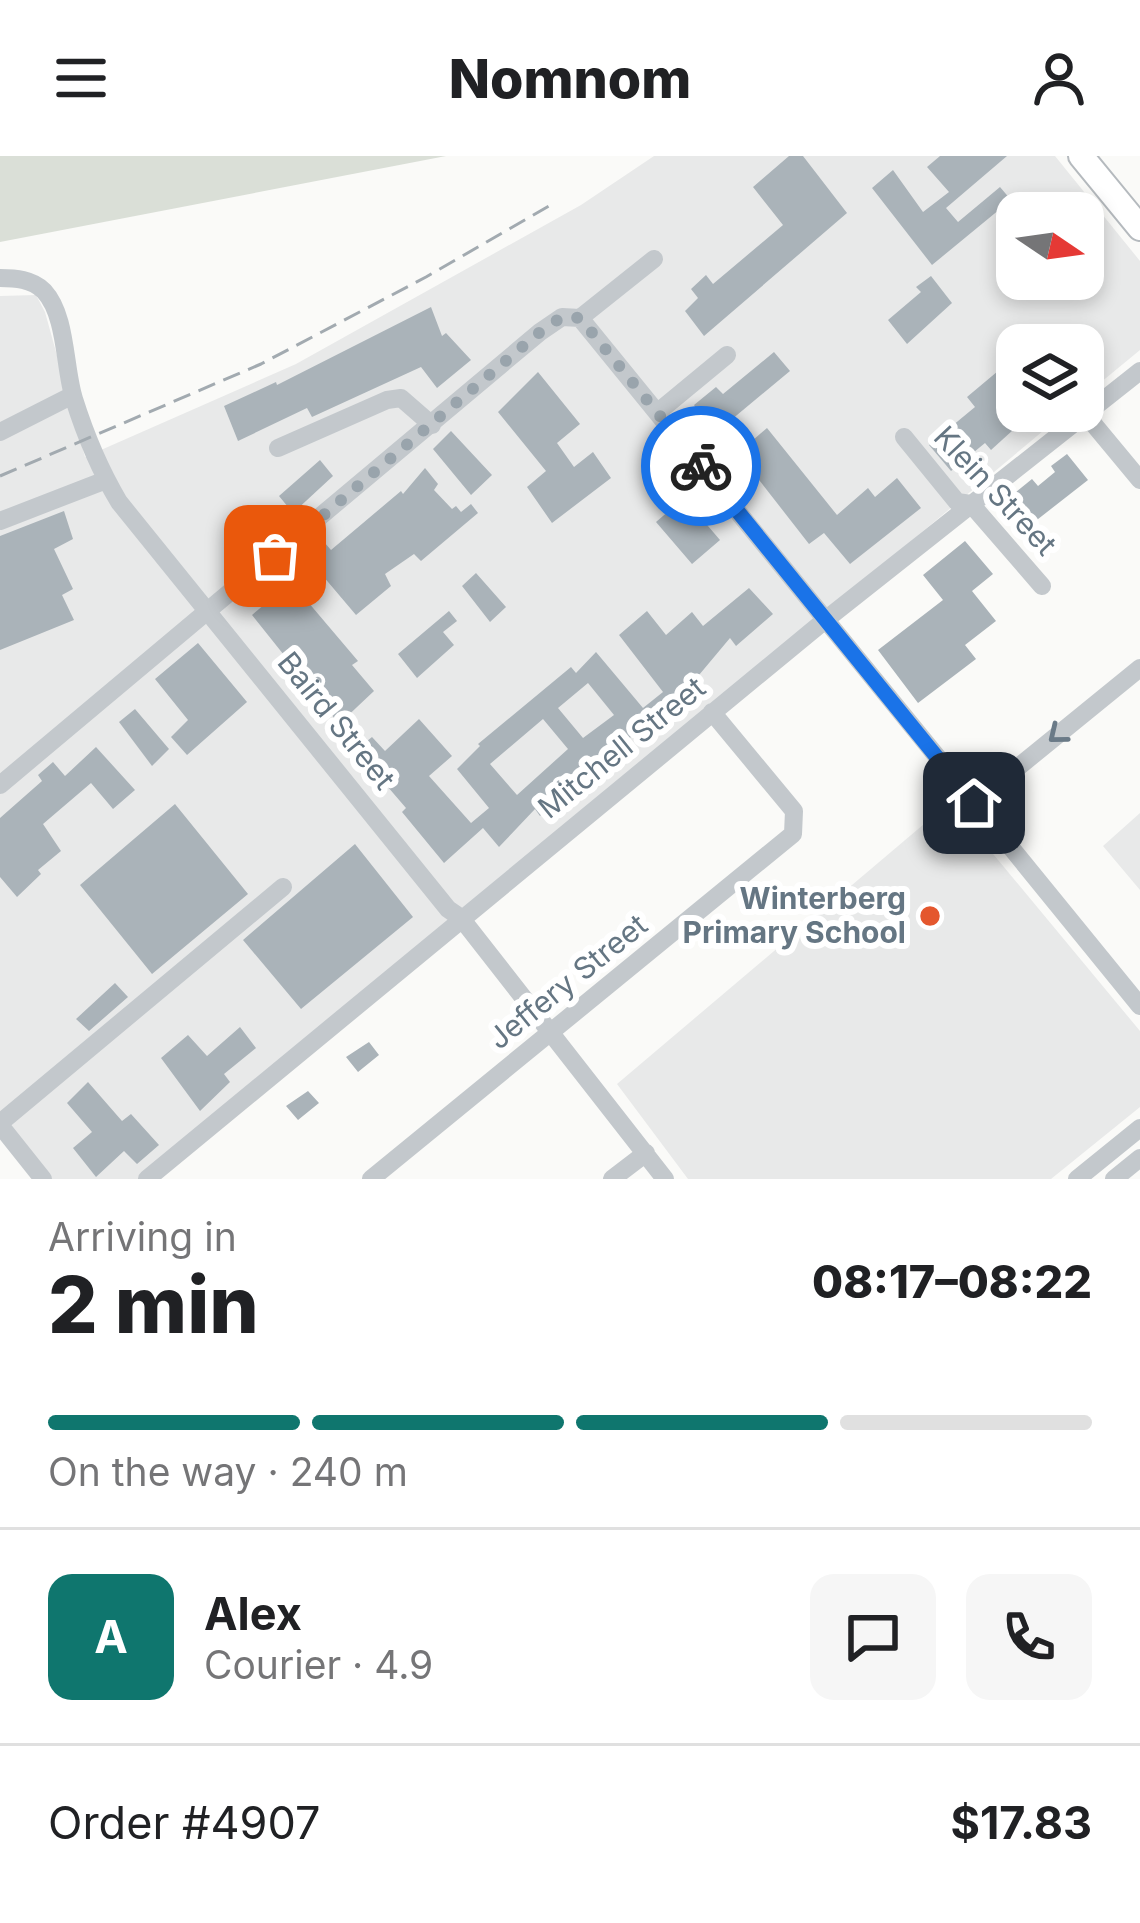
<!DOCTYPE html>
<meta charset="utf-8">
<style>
body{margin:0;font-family:Inter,sans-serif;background:#f6f6f6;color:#202124;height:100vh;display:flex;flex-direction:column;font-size:45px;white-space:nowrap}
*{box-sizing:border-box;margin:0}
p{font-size:39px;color:#757577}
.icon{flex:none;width:66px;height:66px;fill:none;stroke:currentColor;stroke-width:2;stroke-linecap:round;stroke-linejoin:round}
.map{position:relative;height:1023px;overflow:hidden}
.drawer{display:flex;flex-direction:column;background:#fff;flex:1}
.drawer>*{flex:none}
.needle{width:78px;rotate:103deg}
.tools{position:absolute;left:996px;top:36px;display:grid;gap:24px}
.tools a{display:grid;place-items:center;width:108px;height:108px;border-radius:24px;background:#fff;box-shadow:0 6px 18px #0003;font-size:60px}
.pin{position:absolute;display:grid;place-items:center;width:102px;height:102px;color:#fff;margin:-51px;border-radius:24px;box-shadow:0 6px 18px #0006}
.courier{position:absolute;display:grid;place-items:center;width:120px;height:120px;margin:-60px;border:9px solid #1a73e8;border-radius:50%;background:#fff;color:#222;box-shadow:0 3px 15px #0007}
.summary em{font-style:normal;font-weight:800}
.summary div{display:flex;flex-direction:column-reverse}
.summary{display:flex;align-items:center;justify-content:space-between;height:204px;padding:0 48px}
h1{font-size:78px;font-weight:800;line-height:90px}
.bar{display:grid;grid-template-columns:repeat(4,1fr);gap:18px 12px;align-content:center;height:144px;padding:0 48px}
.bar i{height:15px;border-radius:9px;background:#e0e0e0}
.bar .on{background:#0f766e}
.bar p{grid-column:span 4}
.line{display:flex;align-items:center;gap:30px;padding:0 48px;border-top:3px solid #e0e0e0}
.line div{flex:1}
.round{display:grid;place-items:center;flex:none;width:126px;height:126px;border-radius:24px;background:#f6f6f6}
header{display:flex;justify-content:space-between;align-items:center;height:156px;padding:0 48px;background:#fff;font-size:54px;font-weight:800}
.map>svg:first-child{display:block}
.built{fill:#e8e9e9;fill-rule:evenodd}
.green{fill:#dadfd7}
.building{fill:#aab3b9;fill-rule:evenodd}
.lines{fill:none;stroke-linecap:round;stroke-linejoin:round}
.major-casing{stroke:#b5babe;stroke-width:28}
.minor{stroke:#c3c8cc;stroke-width:18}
.major{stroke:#fff;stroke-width:24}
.rail{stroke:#a2aab0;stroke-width:3;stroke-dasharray:18 9;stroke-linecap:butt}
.oneway{stroke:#6a7a87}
.done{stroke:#99a4ac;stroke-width:12;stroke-dasharray:0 21.6}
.route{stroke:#1a73e8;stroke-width:15}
.poi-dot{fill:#e4572e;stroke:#fff;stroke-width:4.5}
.labels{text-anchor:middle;stroke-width:12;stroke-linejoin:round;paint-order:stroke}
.street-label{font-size:30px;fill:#657683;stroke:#fff}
.poi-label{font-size:30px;font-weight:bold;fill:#657683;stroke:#fff;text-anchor:end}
</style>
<header><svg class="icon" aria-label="menu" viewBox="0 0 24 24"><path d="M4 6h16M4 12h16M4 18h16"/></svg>Nomnom<svg class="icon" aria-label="person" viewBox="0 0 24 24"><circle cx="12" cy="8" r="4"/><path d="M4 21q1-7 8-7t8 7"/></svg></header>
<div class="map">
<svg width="1140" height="1023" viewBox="0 0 1140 1023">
<rect width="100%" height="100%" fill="#fafaf8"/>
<!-- built -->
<path class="built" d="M654 0H1055L1140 105V194L1083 241V189H1017V255H1067L147 1023H43L0 969V140L36 139 45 156 85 301 296 208 581 49ZM1017 57H1083V123H1017Z
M950 646 1140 875V951L1051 1023H688L617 928Z
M1140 657V734L1103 690Z"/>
<!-- green -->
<path class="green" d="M0 0H446L0 86Z"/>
<!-- building -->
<path class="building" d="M789 0H803L847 57 704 180 685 155 698 142 691 133 706 119 713 128 783 69 753 31Z
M940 0H1007L946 52 958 66 1000 31 1011 44 932 109 872 32 893 14 923 56 949 36 927 11Z
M931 120 952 147 907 188 888 164 921 136 916 131Z
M431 151 442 180 446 177 471 204 437 232 421 211 312 261 307 252 238 285 224 250 276 226 277 229Z
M774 196 790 215 713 279 694 249 716 231 723 238Z
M998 215 1011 230 1017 223V255H1034L991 294 985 287 951 315 929 289 975 251 967 241Z
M538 216 580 268 557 287 574 311 593 296 611 322 552 367 527 331 546 315 498 256Z
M767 272 837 359 868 332 875 341 897 322 921 352 850 408 824 377 809 388 738 297Z
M451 275 492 319 471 339 433 293Z
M1067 298 1088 324 1033 367 1011 340 1032 323 1038 330 1055 316 1051 310Z
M320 304 333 320 293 357 279 340Z
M425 312 438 328 434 334 452 353 456 350 461 356 471 348 478 357 421 405 414 398 385 418 391 430 356 459 306 400 324 386 331 394 401 335 403 338Z
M684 342 720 384 692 408 656 366Z
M64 355 73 383 54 393 73 433 62 439 74 464 0 494V380Z
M965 385 993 418 972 435 996 465 965 489 976 503 918 547 878 494 943 444 923 419Z
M476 417 506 451 490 466 462 430Z
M291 426 358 505 352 509 374 535 339 568 252 459Z
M749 432 773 458 736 490 730 482 699 519 704 526 634 583 632 580 589 619 587 615 540 660 535 653 499 691 483 672 444 707 402 656 406 652 356 594 372 581 385 595 419 563 452 600 429 620 471 667 489 652 457 613 480 590 478 588 571 511 576 517 596 496 643 552 663 536 619 479 647 455 666 479 692 456 703 470ZM588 527 614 559 583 582 558 552ZM543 563 568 593 517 639 490 608Z
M449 455 457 465 443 476 454 489 417 522 398 498Z
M198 487 247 546 187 599 171 581 188 564 155 523Z
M135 553 169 593 152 610 119 566Z
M96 591 135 634 113 653 91 627 43 668 61 695 38 714 41 718 17 741 0 721V662L42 625 38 619 53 606 65 620Z
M175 648 248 738 152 818 80 729Z
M355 688 413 761 301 853 243 784Z
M115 827 128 841 89 875 76 863Z
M240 871 256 892 224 918 230 926 200 955 161 902 188 879 207 900Z
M369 886 379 899 358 916 346 901Z
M88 926 122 965 131 958 159 989 137 1008 124 995 96 1021 73 992 92 976 67 947Z
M308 935 319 947 298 964 286 950Z"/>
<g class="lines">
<defs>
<path id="major" d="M1081 0 1140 72"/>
</defs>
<!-- major casing -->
<use href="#major" class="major-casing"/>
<!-- minor -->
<path class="minor" d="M0 122C15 122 32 123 44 135 67 160 64 211 74 243 85 278 100 314 119 346L448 753 461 762 665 1023
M580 162 1140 850
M580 162 654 103
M658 256 727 199
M1086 259 1140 324
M0 276 73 239
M904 281 957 346 971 348 1042 430
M278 292 387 244 401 242 432 269
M0 365 106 324
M0 629 540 176 562 161 580 162
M974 647 1140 512
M0 967 283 731
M0 969 43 1023
M147 1023 824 465 1140 215
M371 1023 793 678 794 655 712 556
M612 1023 646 997
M1077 1023 1140 972
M1114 1023 1140 1002"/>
<!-- major -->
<use href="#major" class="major"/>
<!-- rail -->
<path class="rail" d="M0 320 261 208 426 121 549 50"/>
</g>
<!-- one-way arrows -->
<defs><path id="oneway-chevron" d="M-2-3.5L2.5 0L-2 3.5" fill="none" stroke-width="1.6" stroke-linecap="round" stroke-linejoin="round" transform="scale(3)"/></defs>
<use class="oneway" href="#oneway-chevron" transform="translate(1057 579) rotate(141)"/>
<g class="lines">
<!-- done -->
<path class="done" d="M275 400 540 176 562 161 580 162 701 310"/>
<!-- route -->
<path class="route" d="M701 310 974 647"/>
</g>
<!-- markers -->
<circle class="poi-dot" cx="930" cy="760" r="12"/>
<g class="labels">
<!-- street labels -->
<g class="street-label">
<text transform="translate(995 335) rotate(47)" y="10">Klein Street</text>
<text transform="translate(336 565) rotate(51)" y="10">Baird Street</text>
<text transform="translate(622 592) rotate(-39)" y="10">Mitchell Street</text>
<text transform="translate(568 826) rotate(-39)" y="10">Jeffery Street</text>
</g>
<!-- poi labels -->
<g class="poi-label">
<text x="906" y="753">Winterberg<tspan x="906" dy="34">Primary School</tspan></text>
</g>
</g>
</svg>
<div class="tools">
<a><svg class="needle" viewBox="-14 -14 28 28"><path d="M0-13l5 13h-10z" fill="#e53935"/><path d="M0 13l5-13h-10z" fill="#757577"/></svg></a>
<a><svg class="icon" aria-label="layers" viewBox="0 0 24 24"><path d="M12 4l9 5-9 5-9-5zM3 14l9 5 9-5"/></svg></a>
</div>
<div class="pin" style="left:275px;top:400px;background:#ea580c"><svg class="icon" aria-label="bag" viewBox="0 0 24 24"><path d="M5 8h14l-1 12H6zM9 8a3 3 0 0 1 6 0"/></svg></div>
<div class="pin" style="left:974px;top:647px;background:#1f2937"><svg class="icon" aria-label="home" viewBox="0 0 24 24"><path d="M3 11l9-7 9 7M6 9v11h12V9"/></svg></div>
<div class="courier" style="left:701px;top:310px"><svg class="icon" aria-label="bike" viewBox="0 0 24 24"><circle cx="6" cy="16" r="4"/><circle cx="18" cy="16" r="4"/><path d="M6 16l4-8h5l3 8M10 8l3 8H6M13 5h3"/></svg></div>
</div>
<section class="drawer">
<div class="summary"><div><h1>2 min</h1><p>Arriving in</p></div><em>08:17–08:22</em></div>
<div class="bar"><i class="on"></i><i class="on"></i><i class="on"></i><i></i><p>On the way · 240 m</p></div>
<div class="line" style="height:216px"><b class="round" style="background:#0f766e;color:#fff">A</b><div><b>Alex</b><p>Courier · 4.9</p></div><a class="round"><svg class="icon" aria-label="chat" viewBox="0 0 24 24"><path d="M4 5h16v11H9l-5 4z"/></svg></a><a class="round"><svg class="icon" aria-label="phone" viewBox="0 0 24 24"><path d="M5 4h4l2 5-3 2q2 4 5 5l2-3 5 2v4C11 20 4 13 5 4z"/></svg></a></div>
<div class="line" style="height:156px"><div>Order #4907</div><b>$17.83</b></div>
</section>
